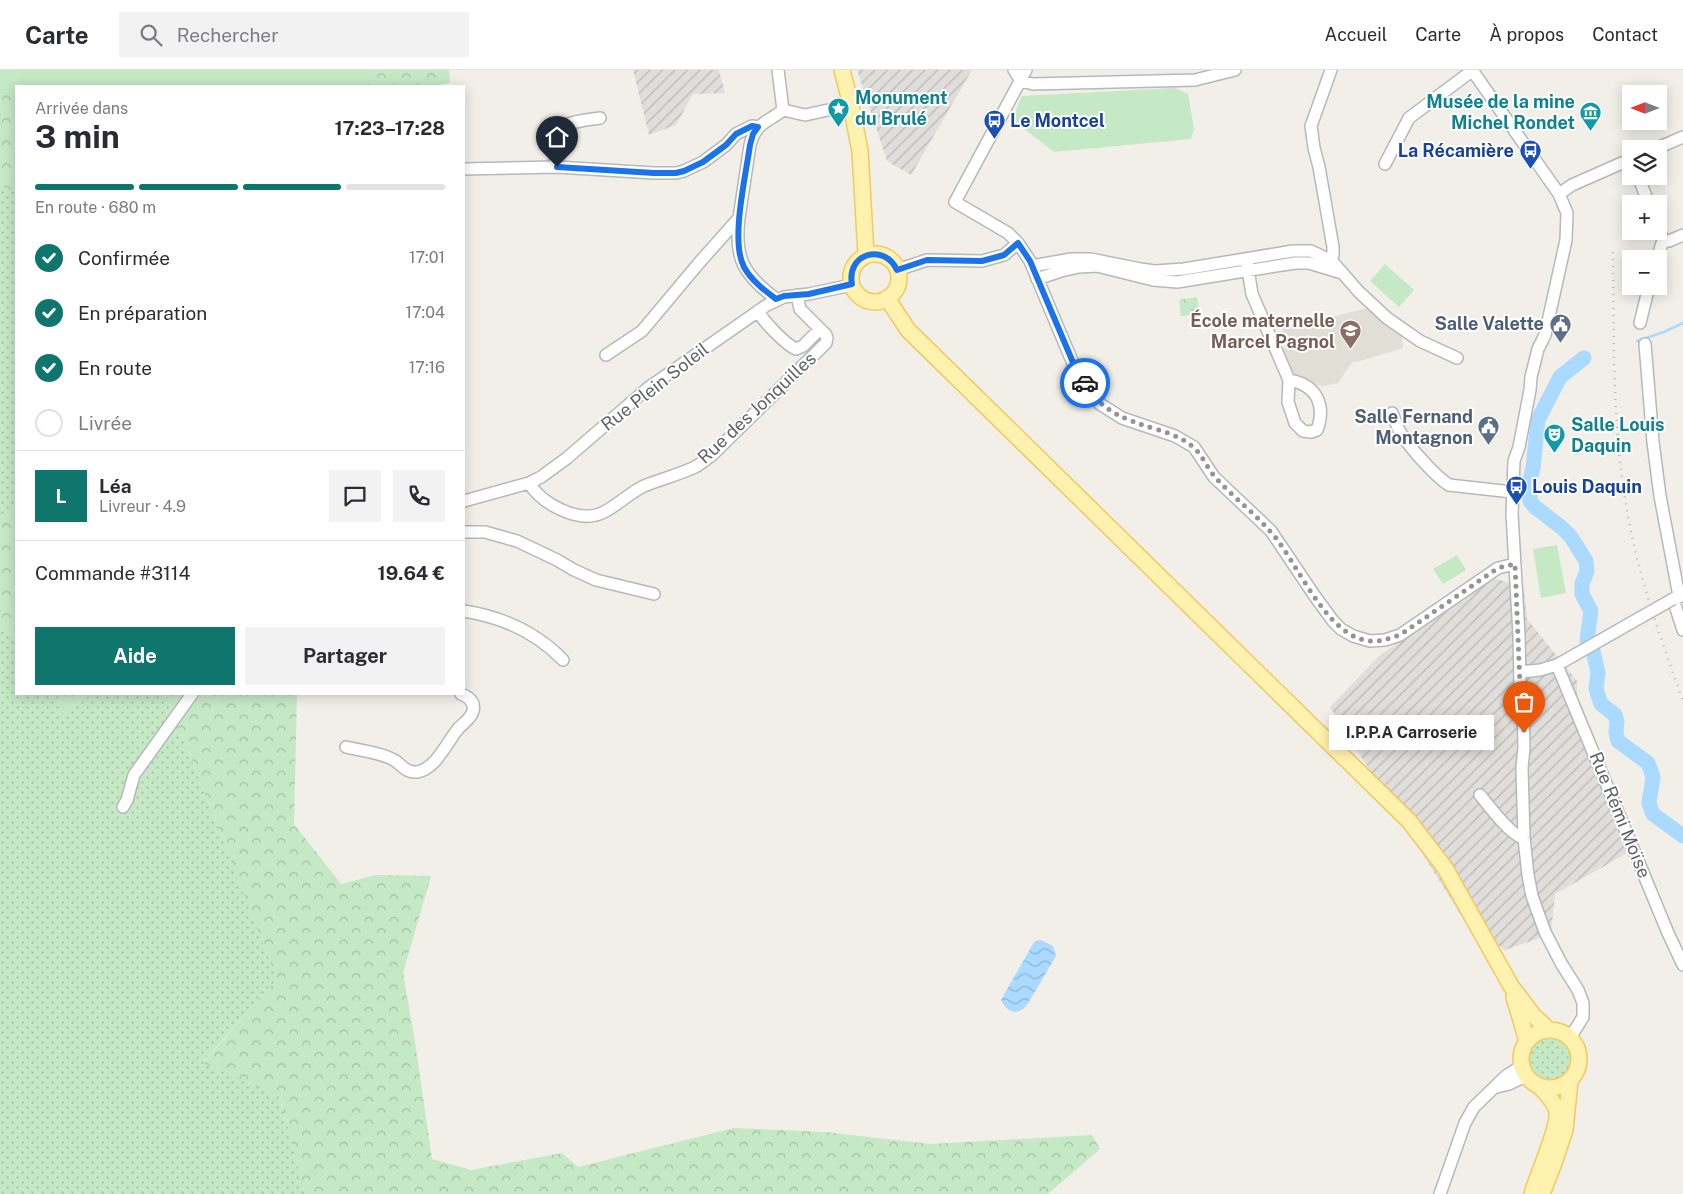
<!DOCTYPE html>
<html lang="fr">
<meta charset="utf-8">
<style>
body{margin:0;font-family:"Public Sans",sans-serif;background:#f2f2f3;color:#2b2b33;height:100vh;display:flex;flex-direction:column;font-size:19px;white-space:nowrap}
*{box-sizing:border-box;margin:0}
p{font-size:16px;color:#7c7c81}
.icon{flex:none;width:28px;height:28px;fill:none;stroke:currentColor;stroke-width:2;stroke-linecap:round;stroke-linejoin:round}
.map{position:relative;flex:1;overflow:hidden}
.side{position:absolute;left:15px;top:15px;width:450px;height:610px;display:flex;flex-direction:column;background:#fff;border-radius:0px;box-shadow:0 2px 12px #0003}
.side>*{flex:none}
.needle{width:32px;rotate:270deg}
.controls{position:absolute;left:1622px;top:15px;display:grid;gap:10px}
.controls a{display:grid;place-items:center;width:45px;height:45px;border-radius:0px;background:#fff;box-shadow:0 2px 12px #0003;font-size:25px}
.pin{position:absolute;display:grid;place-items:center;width:42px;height:42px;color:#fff;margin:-51px -21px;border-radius:50% 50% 50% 0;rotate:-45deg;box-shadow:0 0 5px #0007}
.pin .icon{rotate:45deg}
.courier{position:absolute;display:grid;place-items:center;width:50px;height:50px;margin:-25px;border:4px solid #1a73e8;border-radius:50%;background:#fff;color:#222;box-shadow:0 1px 6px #0007}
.bubble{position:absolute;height:35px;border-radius:0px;background:#fff;box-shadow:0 2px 12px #0003;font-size:16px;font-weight:700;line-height:35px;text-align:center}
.headline em{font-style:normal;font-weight:700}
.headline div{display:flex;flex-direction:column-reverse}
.headline{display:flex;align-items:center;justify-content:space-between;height:85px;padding:0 20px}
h1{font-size:32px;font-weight:700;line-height:38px}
.bar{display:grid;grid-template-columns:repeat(4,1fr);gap:8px 5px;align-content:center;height:60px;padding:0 20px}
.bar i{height:6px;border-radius:4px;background:#e1e1e2}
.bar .on{background:#0f766e}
.bar p{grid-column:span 4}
.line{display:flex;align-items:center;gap:12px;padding:0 20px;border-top:1px solid #e1e1e2}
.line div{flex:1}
.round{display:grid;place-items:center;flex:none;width:52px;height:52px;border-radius:0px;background:#f2f2f3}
ol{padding:0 20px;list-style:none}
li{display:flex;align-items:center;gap:15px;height:55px}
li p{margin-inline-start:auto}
li .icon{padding:5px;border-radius:50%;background:#0f766e;color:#fff;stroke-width:4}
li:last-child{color:#7c7c81}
li i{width:28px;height:28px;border:2px solid #e1e1e2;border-radius:50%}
.button{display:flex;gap:10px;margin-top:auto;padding:10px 20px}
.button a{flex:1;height:58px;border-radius:0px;background:#0f766e;color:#fff;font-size:20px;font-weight:700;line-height:58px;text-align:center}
.button a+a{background:#f2f2f3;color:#2b2b33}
header{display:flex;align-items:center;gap:30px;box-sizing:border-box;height:70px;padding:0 25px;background:#fff;border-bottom:1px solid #e1e1e2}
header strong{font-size:24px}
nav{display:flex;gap:28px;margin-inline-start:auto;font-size:18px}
.search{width:350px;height:45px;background:#f2f2f3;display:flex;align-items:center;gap:12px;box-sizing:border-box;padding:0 18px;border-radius:0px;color:#7c7c81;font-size:19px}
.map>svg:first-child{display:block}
.industrial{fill:url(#industrial-furrows)}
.education{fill:#e1ded6}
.grass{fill:url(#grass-dots)}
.forest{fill:url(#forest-crowns)}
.garden{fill:#c5e8c5}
.water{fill:url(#water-waves)}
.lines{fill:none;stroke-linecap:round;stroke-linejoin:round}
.stream{stroke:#aadaff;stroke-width:2.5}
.river{stroke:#aadaff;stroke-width:15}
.minor-casing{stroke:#b5b8bc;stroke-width:14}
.major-casing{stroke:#f2c960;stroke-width:18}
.minor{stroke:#fff;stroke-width:11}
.major{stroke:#fff2af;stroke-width:15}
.rail{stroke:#b6b7b8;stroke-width:2.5;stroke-dasharray:1 6;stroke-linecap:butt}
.minor-bridge-casing{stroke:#b5b8bc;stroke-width:14;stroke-linecap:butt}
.minor-bridge{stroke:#fff;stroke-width:11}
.done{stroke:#929495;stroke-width:5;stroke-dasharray:0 9}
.route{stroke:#1a73e8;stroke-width:6}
.labels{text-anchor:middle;stroke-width:4;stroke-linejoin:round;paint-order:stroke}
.culture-label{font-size:18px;font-weight:bold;fill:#0d838f;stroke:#fff;text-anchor:start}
.transit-label{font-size:18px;font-weight:bold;fill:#164399;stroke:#fff;text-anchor:start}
.education-label{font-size:18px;font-weight:bold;fill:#785e54;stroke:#fff;text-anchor:end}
.service-label{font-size:18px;font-weight:bold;fill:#4e5e75;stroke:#fff;text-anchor:end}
.street-label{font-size:18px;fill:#5f6368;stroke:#fff}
</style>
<header>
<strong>Carte</strong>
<div class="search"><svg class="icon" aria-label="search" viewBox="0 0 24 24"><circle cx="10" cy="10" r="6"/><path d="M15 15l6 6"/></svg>Rechercher</div>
<nav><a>Accueil</a><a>Carte</a><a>À propos</a><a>Contact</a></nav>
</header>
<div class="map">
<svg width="1683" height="1124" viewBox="0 0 1683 1124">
<defs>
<pattern id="industrial-furrows" width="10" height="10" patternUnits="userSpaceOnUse" patternTransform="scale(1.25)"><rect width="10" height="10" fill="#e0deda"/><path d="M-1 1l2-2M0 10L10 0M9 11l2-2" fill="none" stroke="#b9b8b5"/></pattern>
<pattern id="grass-dots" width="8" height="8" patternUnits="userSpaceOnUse" patternTransform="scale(1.25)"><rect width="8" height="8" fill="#c5e8c5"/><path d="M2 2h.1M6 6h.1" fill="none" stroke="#a3c0a4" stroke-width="1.8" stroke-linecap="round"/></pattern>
<pattern id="forest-crowns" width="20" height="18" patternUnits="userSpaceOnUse" patternTransform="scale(1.25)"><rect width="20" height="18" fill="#c5e8c5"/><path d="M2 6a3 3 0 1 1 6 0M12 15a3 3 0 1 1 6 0" fill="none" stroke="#a3c0a4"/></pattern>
<pattern id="water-waves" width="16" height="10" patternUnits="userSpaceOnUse" patternTransform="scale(1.25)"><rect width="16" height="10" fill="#aadaff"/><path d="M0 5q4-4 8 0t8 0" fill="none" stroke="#8eb4d2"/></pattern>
</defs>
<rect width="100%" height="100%" fill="#f1efe8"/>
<!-- industrial -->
<path class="industrial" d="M633 0H719L725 23 693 24 676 55 649 65Z
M857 0H972L911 105 887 91Z
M1494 508 1524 518 1527 549 1577 611V625L1638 777 1555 824 1551 864 1505 880 1464 850 1330 637 1380 585Z"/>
<!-- education -->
<path class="education" d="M1369 238 1402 266 1403 278 1357 292H1352L1338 313 1323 316 1306 312 1291 302 1283 282 1285 271 1282 257 1298 254 1297 250 1307 248 1309 252Z"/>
<!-- grass -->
<path class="grass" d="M0 115 16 123V438L0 453Z
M0 561 16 566V624H58L62 643 92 624H166L277 909 203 992 280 1026 305 1124H0Z
M1525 990a25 25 0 1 1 50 0a25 25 0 1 1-50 0Z"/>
<!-- forest -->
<path class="forest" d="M0 0H449L450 13 433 16H16V123L0 115Z
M1197 227 1200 244 1181 246 1179 230Z
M16 438V566L0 561V453Z
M58 624H92L62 644Z
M166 624H297L294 754 341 814 376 805 431 806 403 903 415 972 432 1089 471 1100 562 1083 578 1097 734 1058 825 1062 930 1074 1092 1065 1100 1079 1048 1124H305L280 1026 203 993 277 909Z"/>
<!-- garden -->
<path class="garden" d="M0 0H387L340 16H16V19L0 15Z
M1175 18 1188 24 1194 59 1191 69 1054 82 1012 49 1022 26Z
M1385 194 1414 220 1399 237 1370 211Z
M1557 475 1566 523 1541 528 1533 479Z
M1457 485 1466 500 1443 514 1433 499Z"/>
<!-- water -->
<path class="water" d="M1041 870 1053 876 1056 886 1027 935C1018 946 1007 943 1001 930L1034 872Z"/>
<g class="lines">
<!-- stream -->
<path class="stream" d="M1637 271 1664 262 1683 253"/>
<!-- river -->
<path class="river" d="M1584 288 1560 307 1538 350 1533 398 1530 410V431L1535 437 1561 457 1571 467 1586 491 1587 501 1582 514V524L1591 541 1587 570
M1593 581 1598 603 1596 619 1601 634 1615 645 1617 651 1616 662 1618 671 1648 693 1653 707 1649 733 1653 744 1683 766"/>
<defs>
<path id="minor" d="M778 0 783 40
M1014 0 1021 11 1033 14 1195 10 1235 0
M1026 0 955 132 1008 163 1018 173 1030 191 1072 291 1091 324 1100 334 1122 348 1175 366 1194 377 1214 407 1271 461 1314 525 1333 551 1341 559 1353 566 1370 571 1385 570 1400 565 1498 498 1515 494
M1472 0 1559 124 1567 143 1566 170 1545 265 1538 279 1531 307 1530 320 1519 377 1514 391 1512 444 1519 565 1520 616 1523 632 1524 678 1522 698 1524 768 1528 805 1532 826 1545 862 1561 893 1578 920 1583 933V947L1570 968
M1655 79 1683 67
M1385 94 1409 48 1473 0
M557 97C556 91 554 84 553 78 551 51 581 51 600 48
M464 99 557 97 654 103H676L684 101 703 92 726 75 736 64 752 56 758 57
M1638 106 1649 134
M1559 124 1572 115 1631 89
M739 148C734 189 744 205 776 229
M1663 170 1669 171 1683 165
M1657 189 1663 170 1659 159
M1247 193 1252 224 1289 310 1288 332 1295 353 1303 361 1311 362 1317 360C1326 335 1317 315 1289 310
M1032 196 1071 189H1091L1140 199 1155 201 1184 199 1293 181H1311L1332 191 1359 222 1387 248 1420 271 1457 288
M1329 196 1333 185V177L1319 97 1314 78 1311 56 1331 0
M897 200 927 190 982 191 1004 185 1018 173
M1037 209 1061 201 1079 197 1097 196 1153 210 1177 212 1295 193H1309L1342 203
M758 241C763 251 786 275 796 279L803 276 820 259
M1640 253 1649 216
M1645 274 1653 372 1660 426 1679 526
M606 285 642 261 699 193 739 148 750 75C756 52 767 53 783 40L805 45 851 35
M1392 343C1394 348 1396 353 1398 358 1405 373 1435 406 1449 415L1512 422
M529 413C541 433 578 454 602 443 617 436 629 423 644 416 661 409 678 405 695 397 700 394 705 390 711 386L826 273 827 268 826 265 800 239 797 225
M464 431 529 413 541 407 567 388 648 318 767 235 784 227 809 224 852 215
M464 462H485L517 471 557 490 574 500 596 510 654 524
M1681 526 1673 529 1683 560
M464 541C502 547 536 562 563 590
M1557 595 1668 863 1683 895
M1520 602 1540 600 1557 595 1643 546
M346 677C362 681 380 682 394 690 402 695 406 703 417 702 436 699 447 672 458 659 463 653 471 649 473 641 475 632 469 627 461 624
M1480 725C1488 735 1512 767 1524 768
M123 737 127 730 134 705 192 624
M1497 1017 1509 1014 1526 1006
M1440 1124 1465 1053 1474 1037 1506 1006 1522 996"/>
<path id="major" d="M842 0 851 35 860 81 866 185
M851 208a24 24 0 1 1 48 0a24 24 0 1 1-48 0Z
M887 228 908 260 1409 751 1445 798 1511 916 1534 946 1549 960
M1514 927 1527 971
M1521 989a29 29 0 1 1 58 0a29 29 0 1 1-58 0Z
M1532 1124C1537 1105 1559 1059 1557 1042 1556 1033 1546 1024 1540 1017
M1542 1124 1554 1093 1565 1060 1570 1011"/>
</defs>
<!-- minor casing -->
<use href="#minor" class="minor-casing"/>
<!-- major casing -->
<use href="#major" class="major-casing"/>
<!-- minor -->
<use href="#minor" class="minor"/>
<!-- major -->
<use href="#major" class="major"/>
<!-- rail -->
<path class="rail" d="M1613 182C1614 266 1612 352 1626 435 1637 502 1660 567 1683 631"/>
<defs>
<path id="minor-bridge" d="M1643 546 1673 529"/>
</defs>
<!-- minor-bridge casing -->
<use href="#minor-bridge" class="minor-bridge-casing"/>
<!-- minor-bridge -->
<use href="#minor-bridge" class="minor-bridge"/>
</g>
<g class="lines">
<!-- done -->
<path class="done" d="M1085 313C1102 343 1127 350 1159 360 1171 364 1183 368 1193 377 1202 384 1207 398 1215 407 1232 426 1252 441 1269 460 1297 489 1325 568 1371 571 1381 572 1390 568 1400 565L1498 498 1515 494 1520 616 1523 632 1524 662"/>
<!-- route -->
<path class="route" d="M557 97 654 103H676L684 101 703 92 726 75 736 64 752 56 758 57 753 64 750 75C746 105 730 171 744 197 751 210 764 220 776 229L784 226 809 224 852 214C846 184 884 172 897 200L927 190 982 191 1004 185 1018 173 1030 191 1072 290 1085 313"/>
</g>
<!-- icons -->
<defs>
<symbol id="sight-pin" viewBox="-11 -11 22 30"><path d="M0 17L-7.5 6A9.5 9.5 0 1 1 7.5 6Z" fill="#0f9aa8" stroke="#fff"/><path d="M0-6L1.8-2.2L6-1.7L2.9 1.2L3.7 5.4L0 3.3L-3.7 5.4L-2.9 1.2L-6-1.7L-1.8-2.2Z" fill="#fff"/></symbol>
<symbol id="museum-pin" viewBox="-11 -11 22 30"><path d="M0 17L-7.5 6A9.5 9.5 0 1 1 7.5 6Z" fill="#0f9aa8" stroke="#fff"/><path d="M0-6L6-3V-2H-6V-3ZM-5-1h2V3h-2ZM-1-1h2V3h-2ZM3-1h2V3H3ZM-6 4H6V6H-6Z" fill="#fff"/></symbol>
<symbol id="bus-pin" viewBox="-11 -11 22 30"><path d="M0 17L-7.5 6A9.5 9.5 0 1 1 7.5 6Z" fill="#1a4fb4" stroke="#fff"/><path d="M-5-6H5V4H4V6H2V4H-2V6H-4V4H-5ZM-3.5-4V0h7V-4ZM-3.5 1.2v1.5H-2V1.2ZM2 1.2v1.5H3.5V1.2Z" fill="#fff"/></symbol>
<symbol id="civic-pin" viewBox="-11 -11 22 30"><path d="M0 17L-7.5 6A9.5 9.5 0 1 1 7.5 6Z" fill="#5c6f8a" stroke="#fff"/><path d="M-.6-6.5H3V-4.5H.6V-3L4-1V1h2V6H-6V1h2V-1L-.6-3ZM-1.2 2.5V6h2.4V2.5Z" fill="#fff"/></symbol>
<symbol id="school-pin" viewBox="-11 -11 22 30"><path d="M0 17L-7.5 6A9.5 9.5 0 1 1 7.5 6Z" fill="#8d6e63" stroke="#fff"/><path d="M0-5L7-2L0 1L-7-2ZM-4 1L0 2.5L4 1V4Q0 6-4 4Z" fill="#fff"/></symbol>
<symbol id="theatre-pin" viewBox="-11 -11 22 30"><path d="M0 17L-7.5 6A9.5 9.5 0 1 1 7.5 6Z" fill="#0f9aa8" stroke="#fff"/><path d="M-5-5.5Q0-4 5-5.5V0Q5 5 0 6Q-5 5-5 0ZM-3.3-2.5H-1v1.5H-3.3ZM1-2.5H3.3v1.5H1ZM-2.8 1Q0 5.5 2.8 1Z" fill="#fff"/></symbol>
</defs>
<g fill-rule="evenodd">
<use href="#sight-pin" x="826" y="26" width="25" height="34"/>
<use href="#museum-pin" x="1578" y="30" width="25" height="34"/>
<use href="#bus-pin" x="982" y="38" width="25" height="34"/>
<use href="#bus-pin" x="1518" y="68" width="25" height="34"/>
<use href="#civic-pin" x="1548" y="242" width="25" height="34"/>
<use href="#school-pin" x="1338" y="248" width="25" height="34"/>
<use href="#civic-pin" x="1476" y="344" width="25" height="34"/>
<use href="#theatre-pin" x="1542" y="352" width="25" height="34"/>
<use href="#bus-pin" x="1504" y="404" width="25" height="34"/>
</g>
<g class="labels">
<!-- culture labels -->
<g class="culture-label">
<text x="855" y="34">Monument<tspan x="855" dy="21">du Brulé</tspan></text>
<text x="1575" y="38" text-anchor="end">Musée de la mine<tspan x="1575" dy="21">Michel Rondet</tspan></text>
<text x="1571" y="361">Salle Louis<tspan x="1571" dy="21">Daquin</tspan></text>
</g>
<!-- transit labels -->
<g class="transit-label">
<text x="1010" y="57">Le Montcel</text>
<text x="1514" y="87" text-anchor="end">La Récamière</text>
<text x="1532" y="423">Louis Daquin</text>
</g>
<!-- education labels -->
<g class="education-label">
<text x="1335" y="257">École maternelle<tspan x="1335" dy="21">Marcel Pagnol</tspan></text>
</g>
<!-- service labels -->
<g class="service-label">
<text x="1544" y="260">Salle Valette</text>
<text x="1473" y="353">Salle Fernand<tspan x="1473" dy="21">Montagnon</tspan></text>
</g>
<!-- street labels -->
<g class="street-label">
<text transform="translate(655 317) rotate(-38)" y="6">Rue Plein Soleil</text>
<text transform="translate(757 338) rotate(-43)" y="6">Rue des Jonquilles</text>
<text transform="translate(1620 745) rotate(68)" y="6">Rue Rémi Moïse</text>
</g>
</g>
</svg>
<div class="controls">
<a><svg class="needle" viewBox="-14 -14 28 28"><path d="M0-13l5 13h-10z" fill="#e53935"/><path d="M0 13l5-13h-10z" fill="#7c7c81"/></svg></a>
<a><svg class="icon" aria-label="layers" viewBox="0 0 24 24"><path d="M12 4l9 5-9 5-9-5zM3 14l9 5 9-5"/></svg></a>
<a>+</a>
<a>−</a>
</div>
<div class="pin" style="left:1524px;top:662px;background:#ea580c"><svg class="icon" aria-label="bag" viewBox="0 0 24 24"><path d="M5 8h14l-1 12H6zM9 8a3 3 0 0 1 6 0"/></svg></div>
<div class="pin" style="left:557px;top:97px;background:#1f2937"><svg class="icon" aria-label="home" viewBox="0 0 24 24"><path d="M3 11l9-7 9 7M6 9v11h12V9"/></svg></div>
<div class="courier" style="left:1085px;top:313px"><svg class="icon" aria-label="car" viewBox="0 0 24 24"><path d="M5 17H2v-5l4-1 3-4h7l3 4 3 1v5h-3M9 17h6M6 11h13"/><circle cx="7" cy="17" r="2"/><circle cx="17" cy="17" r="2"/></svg></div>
<div class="bubble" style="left:1329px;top:645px;width:165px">I.P.P.A Carroserie</div>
<section class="side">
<div class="headline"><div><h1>3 min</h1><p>Arrivée dans</p></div><em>17:23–17:28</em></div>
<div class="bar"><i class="on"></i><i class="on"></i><i class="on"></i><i></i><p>En route · 680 m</p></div>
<ol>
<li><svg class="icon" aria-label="check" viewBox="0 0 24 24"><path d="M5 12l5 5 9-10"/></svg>Confirmée<p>17:01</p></li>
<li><svg class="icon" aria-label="check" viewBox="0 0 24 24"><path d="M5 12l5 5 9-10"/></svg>En préparation<p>17:04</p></li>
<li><svg class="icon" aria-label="check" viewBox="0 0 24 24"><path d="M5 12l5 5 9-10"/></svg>En route<p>17:16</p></li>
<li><i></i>Livrée</li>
</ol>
<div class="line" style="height:90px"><b class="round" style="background:#0f766e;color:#fff">L</b><div><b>Léa</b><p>Livreur · 4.9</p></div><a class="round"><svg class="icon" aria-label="chat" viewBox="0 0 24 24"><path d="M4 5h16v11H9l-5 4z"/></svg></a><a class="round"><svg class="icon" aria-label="phone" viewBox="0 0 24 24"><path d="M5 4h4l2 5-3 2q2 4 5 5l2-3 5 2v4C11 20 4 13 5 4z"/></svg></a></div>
<div class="line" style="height:65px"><div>Commande #3114</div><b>19.64 €</b></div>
<div class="button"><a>Aide</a><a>Partager</a></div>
</section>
</div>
